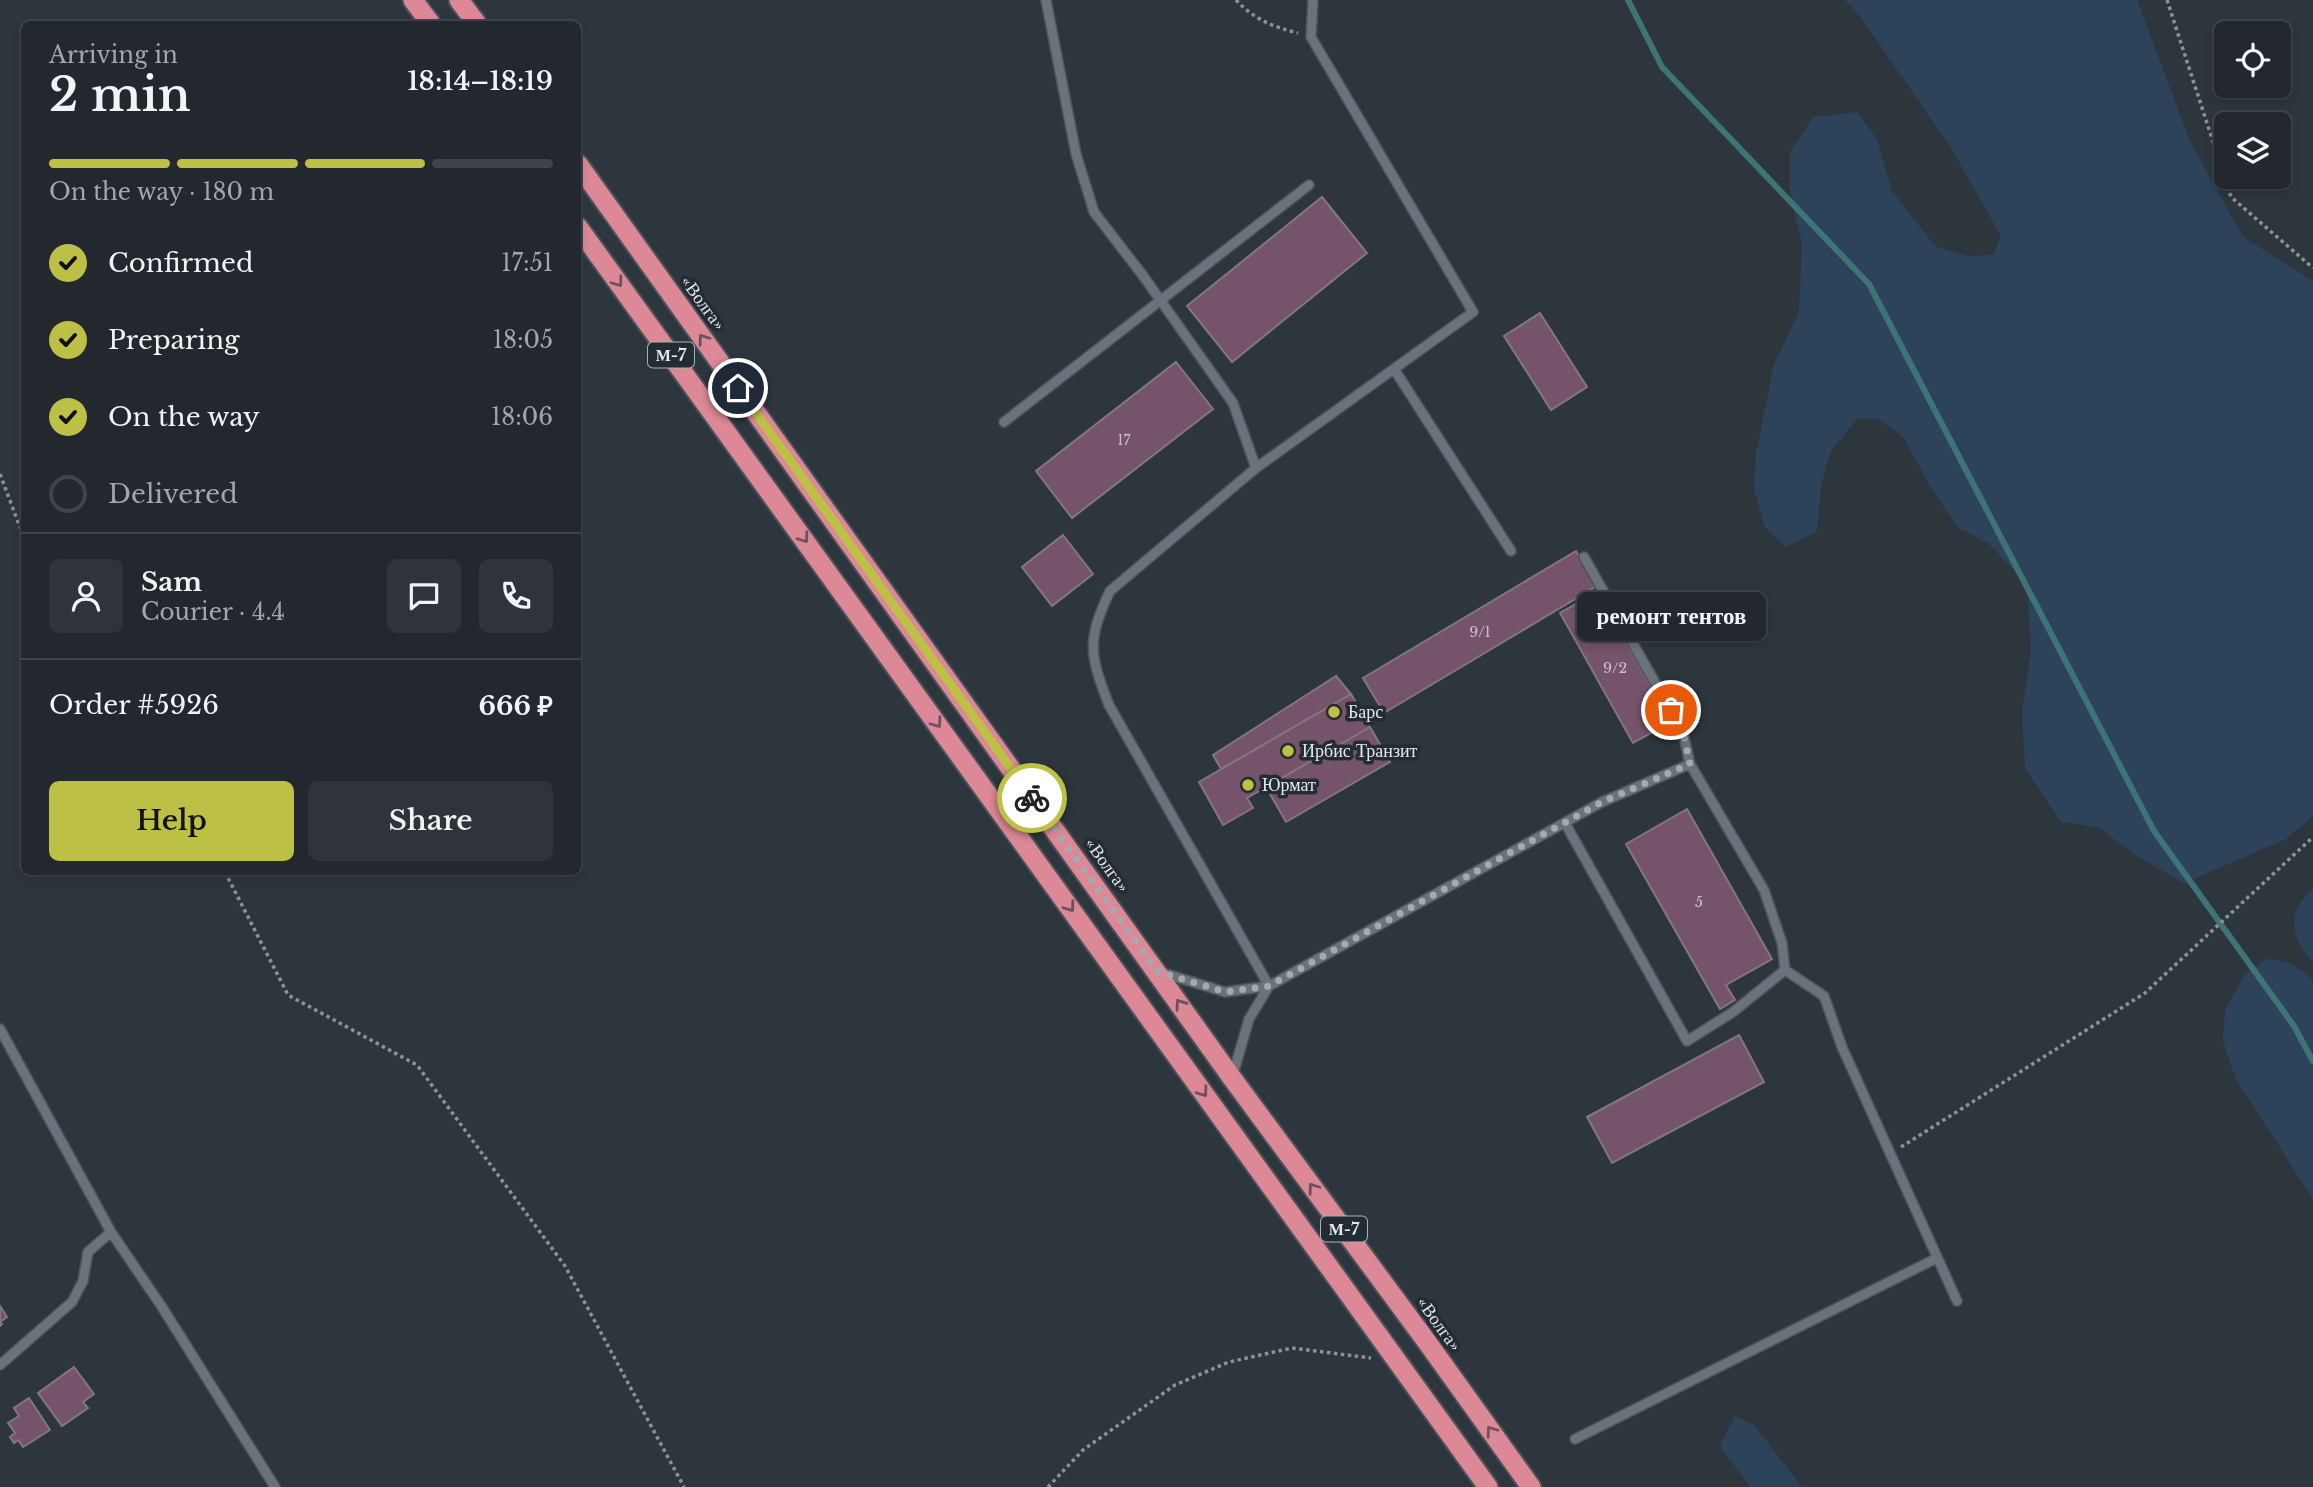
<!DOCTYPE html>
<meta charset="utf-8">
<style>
body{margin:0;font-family:"Libre Baskerville",serif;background:#2e343a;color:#f1f3f6;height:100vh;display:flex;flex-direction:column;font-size:26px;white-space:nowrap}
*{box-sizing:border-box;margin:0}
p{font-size:23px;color:#a2a6aa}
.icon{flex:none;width:38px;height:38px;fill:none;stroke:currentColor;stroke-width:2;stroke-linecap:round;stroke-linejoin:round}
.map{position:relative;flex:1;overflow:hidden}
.panel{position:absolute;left:21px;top:21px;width:560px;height:854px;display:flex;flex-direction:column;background:#22282e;border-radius:10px;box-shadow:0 4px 10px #0003,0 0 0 2px #3f444a}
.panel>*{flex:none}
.buttons{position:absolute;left:2214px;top:21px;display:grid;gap:14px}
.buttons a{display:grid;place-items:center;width:77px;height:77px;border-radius:10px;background:#22282e;box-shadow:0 4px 10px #0003,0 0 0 2px #3f444a;font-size:35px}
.pin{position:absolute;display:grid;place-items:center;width:60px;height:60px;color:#fff;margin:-30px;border:4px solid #fff;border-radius:50%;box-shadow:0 2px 7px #0007}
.courier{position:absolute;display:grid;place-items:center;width:70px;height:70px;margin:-35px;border:5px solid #bcc044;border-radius:50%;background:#fff;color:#222;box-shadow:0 2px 9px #0007}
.bubble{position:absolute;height:49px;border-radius:10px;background:#22282e;box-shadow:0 4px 10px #0003,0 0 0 2px #3f444a;font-size:23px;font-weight:600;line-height:49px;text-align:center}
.head em{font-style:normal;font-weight:600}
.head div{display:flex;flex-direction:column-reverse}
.head{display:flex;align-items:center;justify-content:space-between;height:119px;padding:0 28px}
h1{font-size:46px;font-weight:600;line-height:52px}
.bar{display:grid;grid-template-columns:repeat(4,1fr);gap:10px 7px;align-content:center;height:84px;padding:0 28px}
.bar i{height:9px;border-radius:5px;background:#3f444a}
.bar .on{background:#bcc044}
.bar p{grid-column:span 4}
.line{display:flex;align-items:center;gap:18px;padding:0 28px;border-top:2px solid #3f444a}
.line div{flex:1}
.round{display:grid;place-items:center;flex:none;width:74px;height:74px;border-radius:10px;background:#2e343a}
ol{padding:0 28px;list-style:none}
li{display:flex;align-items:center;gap:21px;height:77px}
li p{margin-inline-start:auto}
li .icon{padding:7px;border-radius:50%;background:#bcc044;color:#111;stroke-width:4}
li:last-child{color:#a2a6aa}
li i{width:38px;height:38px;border:4px solid #3f444a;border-radius:50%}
.primary-button{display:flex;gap:14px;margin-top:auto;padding:14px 28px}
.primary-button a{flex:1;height:80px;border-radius:10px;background:#bcc044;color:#111;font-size:28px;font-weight:600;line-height:80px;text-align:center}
.primary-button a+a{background:#2e343a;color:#f1f3f6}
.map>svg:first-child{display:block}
.green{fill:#2d435a}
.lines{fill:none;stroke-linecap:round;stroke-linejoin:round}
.stream{stroke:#3e7476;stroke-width:6}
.building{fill:#75536b;stroke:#82777f;stroke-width:2}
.service-casing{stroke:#4b5258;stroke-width:12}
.trunk-casing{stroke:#4b5258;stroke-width:23}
.path{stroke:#8c9298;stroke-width:3.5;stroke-dasharray:3.5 3.5;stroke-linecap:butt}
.service{stroke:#6a737b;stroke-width:9}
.trunk{stroke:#dc8896;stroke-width:19}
.oneway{stroke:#6e515b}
.done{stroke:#a4aaaf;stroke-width:7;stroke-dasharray:0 12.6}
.route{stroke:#bcc044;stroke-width:9}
.poi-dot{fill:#bcc044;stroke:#242c33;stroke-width:2.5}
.labels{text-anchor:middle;stroke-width:7;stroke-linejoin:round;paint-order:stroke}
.number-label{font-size:14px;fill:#c8c3cc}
.shield{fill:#242c33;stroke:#aab0b5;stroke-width:2}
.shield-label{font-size:16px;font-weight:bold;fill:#e3e8ed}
.street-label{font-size:18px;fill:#e3e8ed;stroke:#242c33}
.poi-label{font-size:18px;fill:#e3e8ed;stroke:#242c33;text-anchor:start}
</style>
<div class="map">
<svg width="2313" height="1487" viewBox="0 0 2313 1487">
<rect width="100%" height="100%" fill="#2e363d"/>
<!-- green -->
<path class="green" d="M1845 0H2137L2189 139 2243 237 2313 281V816L2286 839 2184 883 2138 857 2098 827 2061 822 2025 768 2022 711 2031 652 2027 584 1988 543 1958 528 1932 489 1903 437 1878 419H1857L1831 451 1821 485 1817 531 1786 547 1765 527 1754 489 1756 454 1774 364 1799 312 1802 245 1790 192V152L1813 117 1857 112 1877 139 1892 191 1935 246 1967 256 1993 255 2001 236 1951 148 1860 16Z
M2313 888V963C2300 949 2290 931 2296 911 2299 903 2308 894 2313 888Z
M2265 959C2285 960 2299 965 2313 981V1199L2236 1079 2223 1042 2225 1011 2244 976Z
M1735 1416 1754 1425 1802 1487H1750L1720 1446Z"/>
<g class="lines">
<!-- stream -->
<path class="stream" d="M1628 0 1662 67 1869 284 2154 831 2294 1026 2313 1061"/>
</g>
<!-- building -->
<path class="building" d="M1322 197 1367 253 1232 362 1187 306Z
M1540 313 1587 387 1551 410 1504 336Z
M1176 362 1213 409 1072 518 1036 471Z
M1063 535 1093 574 1052 606 1022 567Z
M1576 551 1597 586 1384 713 1363 678Z
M1597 592 1671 722 1633 743 1560 613Z
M1336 676 1351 694 1221 769 1213 755Z
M1351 694 1370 727 1247 798 1253 808 1223 825 1199 782Z
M1370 727 1390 762 1286 822 1266 787Z
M1687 809 1772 959 1726 985 1735 1000 1720 1009 1626 844Z
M1739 1035 1764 1082 1612 1163 1587 1117Z
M0 1306 7 1317 0 1322 2 1324 0 1326Z
M74 1367 94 1394 83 1402 88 1408 62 1426 38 1393Z
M29 1398 50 1430 23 1447 18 1440 14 1443 10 1437 15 1433 8 1423 19 1416 14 1408Z"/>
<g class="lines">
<defs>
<path id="service" d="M1046 0 1076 154 1094 212 1144 277 1233 403 1256 468
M1394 369 1511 551
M1004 422 1309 185
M1584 557 1683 732 1690 764
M1785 970 1824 996 1842 1047 1957 1301
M1160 972 1225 992 1269 986 1602 802 1690 764 1764 890 1782 943 1785 970 1733 1012 1687 1041 1565 823
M1269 986 1109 705C1090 656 1086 641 1110 591L1256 468 1473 312 1311 37 1313 0
M0 1029 111 1232 162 1307 275 1487
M1232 1078 1249 1019 1269 986
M0 1365 72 1302 83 1281 88 1252 111 1232
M1575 1439 1937 1258"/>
<path id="trunk" d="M413 0 431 24
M459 0 477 24
M578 164 1232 1078 1427 1342 1531 1487
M578 227 1488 1487"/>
</defs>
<!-- service casing -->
<use href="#service" class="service-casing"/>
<!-- trunk casing -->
<use href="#trunk" class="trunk-casing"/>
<!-- path -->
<path class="path" d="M1236 0C1254 19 1273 27 1298 33
M2167 0 2231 197 2313 268
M0 474 24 538
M225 872 288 995 417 1065 565 1266 684 1487
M1901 1147 2145 993 2313 837
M1048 1487 1083 1450 1175 1385 1229 1362 1292 1348 1371 1358"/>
<!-- service -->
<use href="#service" class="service"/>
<!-- trunk -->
<use href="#trunk" class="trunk"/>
</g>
<!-- one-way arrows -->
<defs><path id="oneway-chevron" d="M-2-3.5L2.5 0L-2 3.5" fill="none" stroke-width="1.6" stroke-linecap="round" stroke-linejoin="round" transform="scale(1.75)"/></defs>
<g class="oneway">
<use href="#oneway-chevron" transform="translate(618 282) rotate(54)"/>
<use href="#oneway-chevron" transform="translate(703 339) rotate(-126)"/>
<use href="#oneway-chevron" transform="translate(804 538) rotate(54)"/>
<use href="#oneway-chevron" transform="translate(937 723) rotate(54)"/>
<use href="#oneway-chevron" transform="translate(1070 907) rotate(54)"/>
<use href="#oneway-chevron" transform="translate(1180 1004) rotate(-125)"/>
<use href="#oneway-chevron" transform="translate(1203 1092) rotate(54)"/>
<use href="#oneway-chevron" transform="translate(1313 1188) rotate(-126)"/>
<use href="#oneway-chevron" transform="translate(1491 1431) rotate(-126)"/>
</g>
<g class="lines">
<!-- done -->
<path class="done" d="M1032 798 1157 971 1225 992 1269 986 1602 802 1690 764 1683 732 1671 710"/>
<!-- route -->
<path class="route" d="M738 388 1032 798"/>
</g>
<!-- markers -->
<g class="poi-dot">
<circle cx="1334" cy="712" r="7"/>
<circle cx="1288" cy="751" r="7"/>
<circle cx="1248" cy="785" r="7"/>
</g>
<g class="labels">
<!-- number labels -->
<g class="number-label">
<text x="1124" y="445">17</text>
<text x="1480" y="637">9/1</text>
<text x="1615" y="673">9/2</text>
<text x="1699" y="907">5</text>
</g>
<!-- shield labels -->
<g class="shield">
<rect x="648" y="342.5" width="46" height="25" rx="5"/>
<rect x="1321" y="1216.5" width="46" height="25" rx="5"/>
</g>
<g class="shield-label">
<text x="671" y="361">М-7</text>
<text x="1344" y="1235">М-7</text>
</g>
<!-- street labels -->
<g class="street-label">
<text transform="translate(703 303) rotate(54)" y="6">«Волга»</text>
<text transform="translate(1107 865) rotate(54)" y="6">«Волга»</text>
<text transform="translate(1439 1324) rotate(54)" y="6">«Волга»</text>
</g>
<!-- poi labels -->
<g class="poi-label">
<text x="1348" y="718">Барс</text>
<text x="1302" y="757">Ирбис Транзит</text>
<text x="1262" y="791">Юрмат</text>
</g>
</g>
</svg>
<div class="buttons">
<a><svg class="icon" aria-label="locate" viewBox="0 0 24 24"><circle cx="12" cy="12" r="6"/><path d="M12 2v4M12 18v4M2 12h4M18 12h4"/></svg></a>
<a><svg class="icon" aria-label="layers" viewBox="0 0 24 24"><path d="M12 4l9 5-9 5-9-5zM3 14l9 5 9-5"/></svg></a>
</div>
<div class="pin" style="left:1671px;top:710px;background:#ea580c"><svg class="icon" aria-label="bag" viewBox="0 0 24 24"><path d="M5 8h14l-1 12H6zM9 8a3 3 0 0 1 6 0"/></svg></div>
<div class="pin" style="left:738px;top:388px;background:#1f2937"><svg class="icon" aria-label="home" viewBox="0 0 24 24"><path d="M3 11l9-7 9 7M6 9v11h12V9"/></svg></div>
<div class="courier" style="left:1032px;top:798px"><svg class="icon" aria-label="bike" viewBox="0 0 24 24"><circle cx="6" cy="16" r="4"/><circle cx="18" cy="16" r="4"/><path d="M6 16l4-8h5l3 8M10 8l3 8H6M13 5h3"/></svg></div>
<div class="bubble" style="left:1577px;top:592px;width:189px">ремонт тентов</div>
<section class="panel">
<div class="head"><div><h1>2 min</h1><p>Arriving in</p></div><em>18:14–18:19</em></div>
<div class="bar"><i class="on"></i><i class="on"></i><i class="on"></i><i></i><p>On the way · 180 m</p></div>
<ol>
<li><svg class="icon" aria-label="check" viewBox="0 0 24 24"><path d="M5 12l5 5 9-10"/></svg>Confirmed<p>17:51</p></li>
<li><svg class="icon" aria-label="check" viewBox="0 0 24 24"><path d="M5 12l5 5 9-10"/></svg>Preparing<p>18:05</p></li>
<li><svg class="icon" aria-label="check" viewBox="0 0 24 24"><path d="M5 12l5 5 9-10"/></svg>On the way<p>18:06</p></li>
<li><i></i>Delivered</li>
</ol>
<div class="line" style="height:126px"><a class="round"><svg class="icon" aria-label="person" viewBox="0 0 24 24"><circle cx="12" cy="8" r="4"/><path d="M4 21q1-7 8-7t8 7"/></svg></a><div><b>Sam</b><p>Courier · 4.4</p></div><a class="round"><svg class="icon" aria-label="chat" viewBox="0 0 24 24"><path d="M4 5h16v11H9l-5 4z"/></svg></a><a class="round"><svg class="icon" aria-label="phone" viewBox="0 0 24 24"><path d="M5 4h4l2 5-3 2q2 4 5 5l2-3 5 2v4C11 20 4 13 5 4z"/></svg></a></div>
<div class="line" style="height:91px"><div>Order #5926</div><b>666 ₽</b></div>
<div class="primary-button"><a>Help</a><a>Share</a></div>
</section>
</div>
